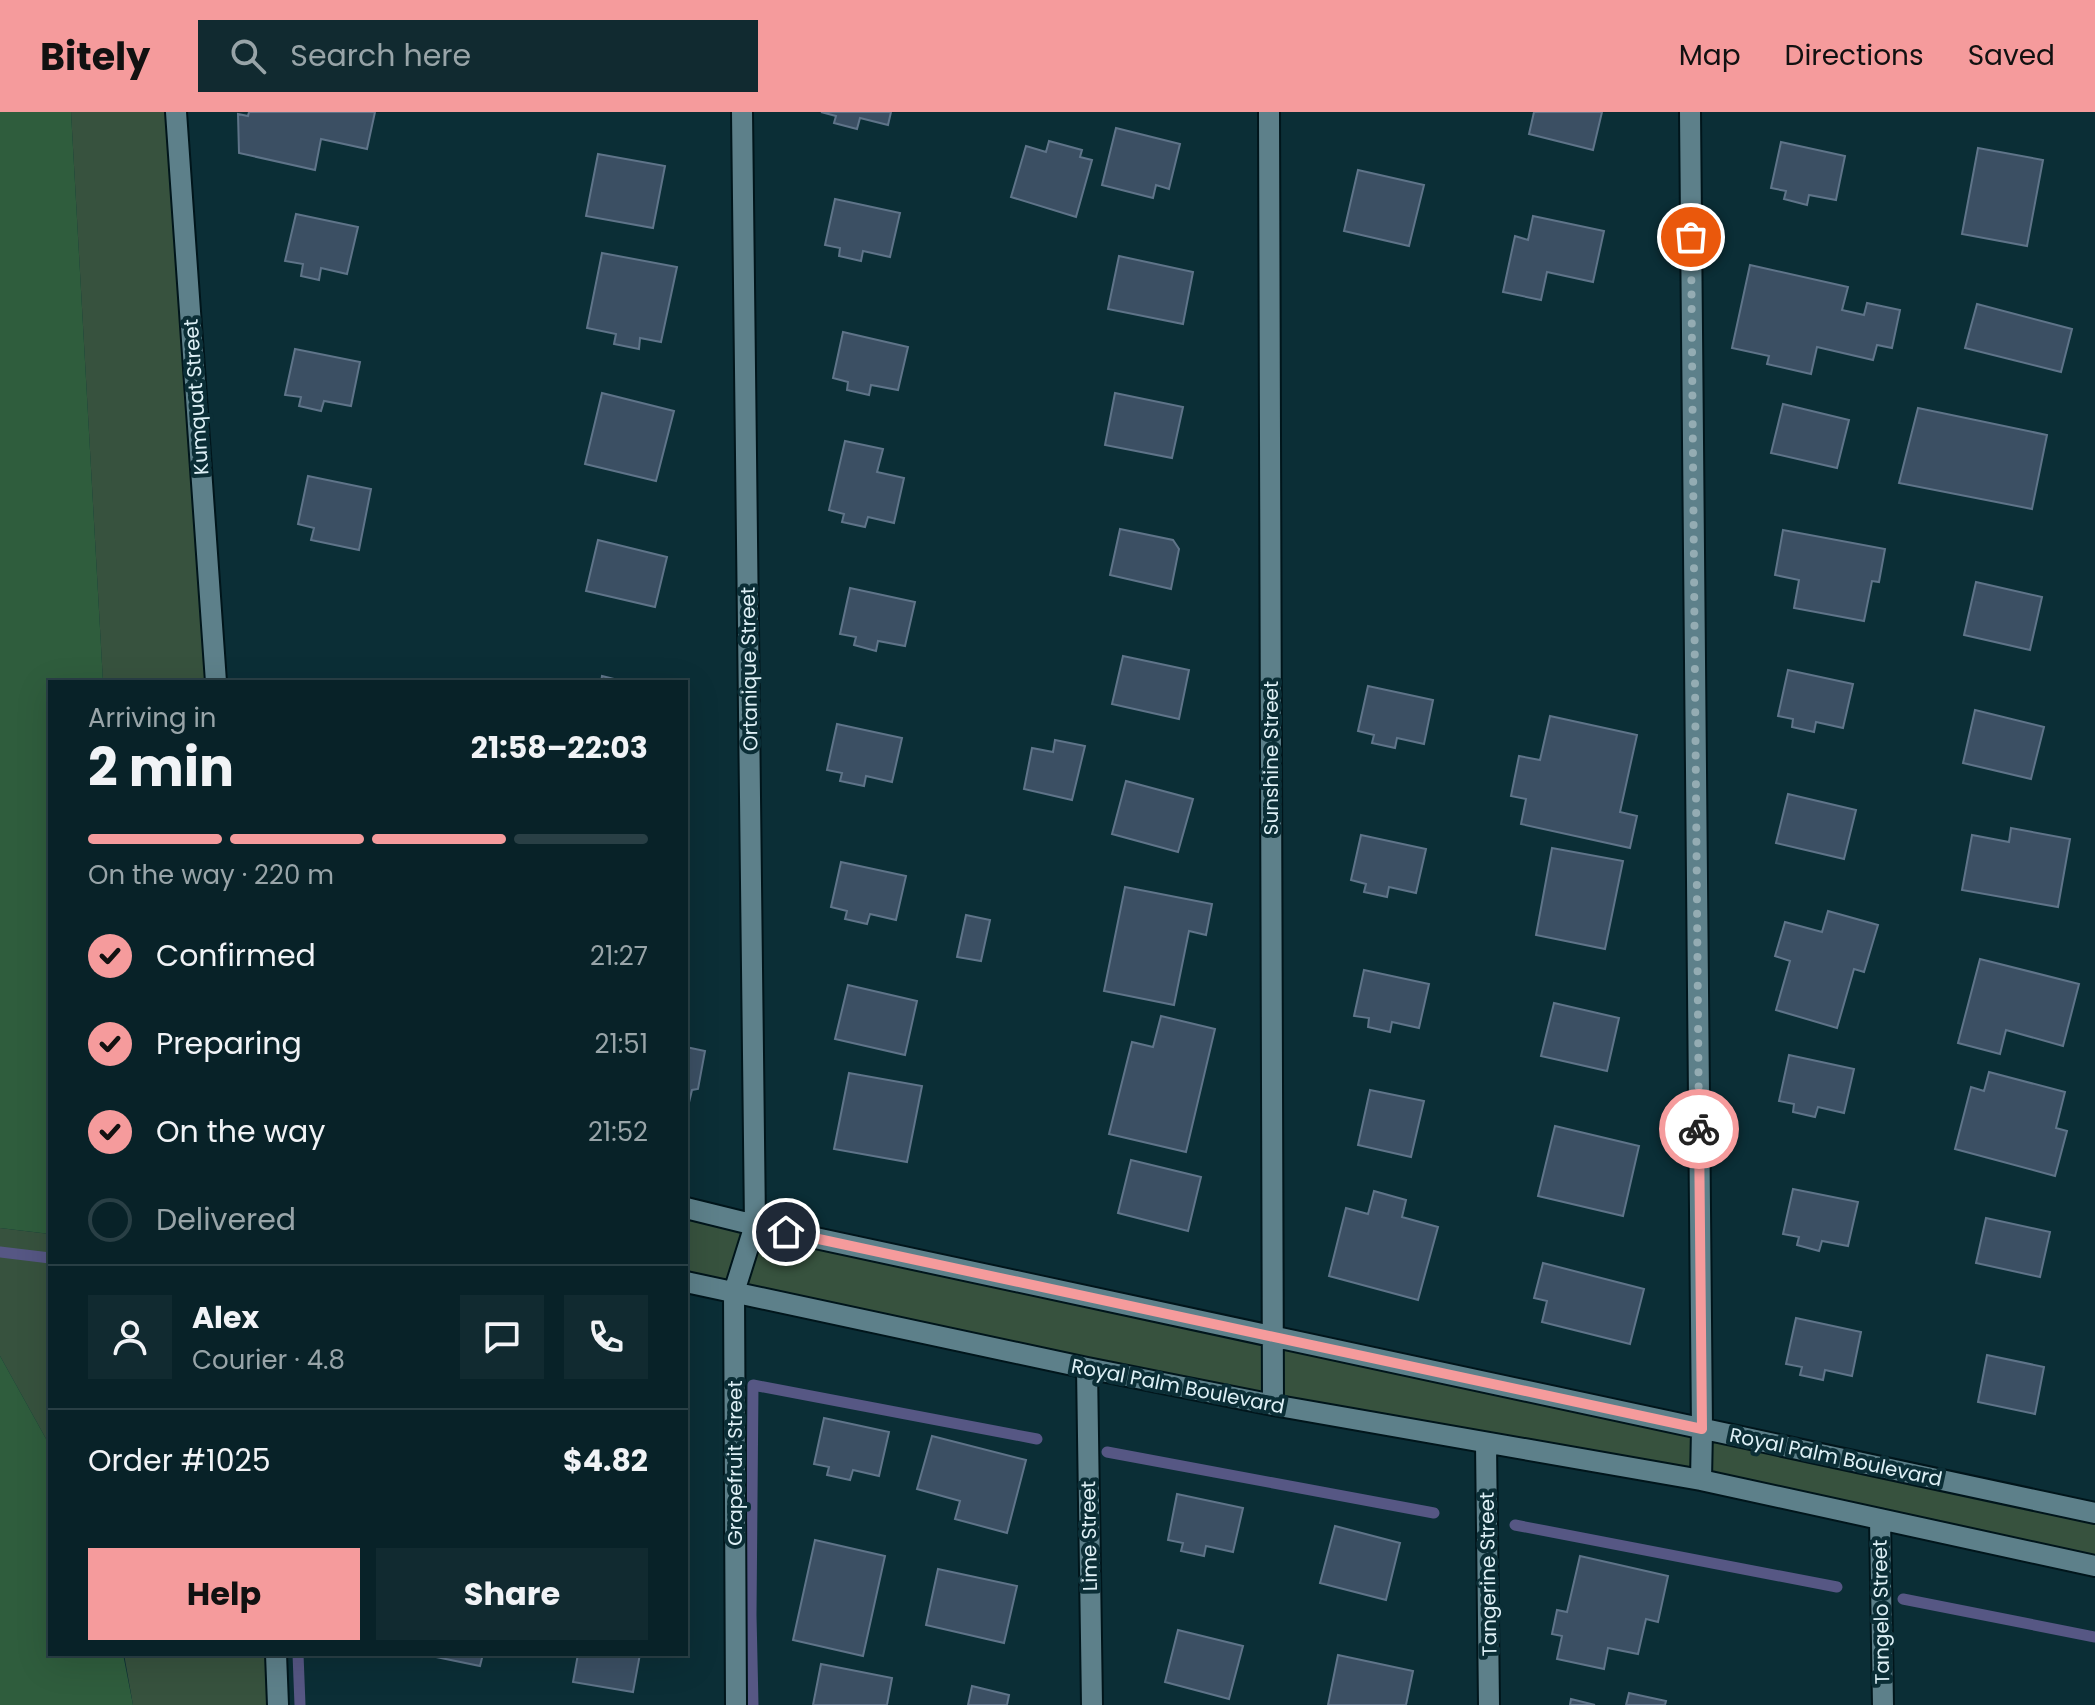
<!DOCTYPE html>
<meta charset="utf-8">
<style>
body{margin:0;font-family:Poppins,sans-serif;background:#112a30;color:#f1f3f6;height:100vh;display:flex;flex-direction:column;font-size:30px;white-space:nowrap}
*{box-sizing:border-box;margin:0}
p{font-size:26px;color:#98a4a8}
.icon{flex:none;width:44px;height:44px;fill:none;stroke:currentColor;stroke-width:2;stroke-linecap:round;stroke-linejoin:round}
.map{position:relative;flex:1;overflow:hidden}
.drawer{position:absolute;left:48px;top:568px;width:640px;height:976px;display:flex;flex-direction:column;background:#082228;border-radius:0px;box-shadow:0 8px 32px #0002,0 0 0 2px #293f45}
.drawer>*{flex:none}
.pin{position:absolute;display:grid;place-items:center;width:68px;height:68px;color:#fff;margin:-34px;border:4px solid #fff;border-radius:50%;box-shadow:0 2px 8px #0007}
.courier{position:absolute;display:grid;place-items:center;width:80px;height:80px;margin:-40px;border:6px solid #f59b9c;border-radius:50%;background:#fff;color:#222;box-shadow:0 2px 10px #0007}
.head em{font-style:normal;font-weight:700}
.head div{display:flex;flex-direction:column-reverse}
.head{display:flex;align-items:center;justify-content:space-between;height:136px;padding:0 40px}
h1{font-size:52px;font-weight:700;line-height:60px}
.bar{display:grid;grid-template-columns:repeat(4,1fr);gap:12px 8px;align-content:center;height:96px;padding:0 40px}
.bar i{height:10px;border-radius:6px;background:#293f45}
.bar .on{background:#f59b9c}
.bar p{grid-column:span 4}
.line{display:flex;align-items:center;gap:20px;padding:0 40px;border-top:2px solid #293f45}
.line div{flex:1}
.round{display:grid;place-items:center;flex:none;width:84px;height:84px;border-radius:0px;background:#112a30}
ol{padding:0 40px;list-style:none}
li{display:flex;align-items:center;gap:24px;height:88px}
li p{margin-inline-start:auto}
li .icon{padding:8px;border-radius:50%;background:#f59b9c;color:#111;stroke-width:4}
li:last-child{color:#98a4a8}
li i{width:44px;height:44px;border:4px solid #293f45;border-radius:50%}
.primary-button{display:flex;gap:16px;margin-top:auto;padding:16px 40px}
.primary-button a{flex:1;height:92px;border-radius:0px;background:#f59b9c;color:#111;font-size:32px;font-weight:700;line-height:92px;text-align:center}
.primary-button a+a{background:#112a30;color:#f1f3f6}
header{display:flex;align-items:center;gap:48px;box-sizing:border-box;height:112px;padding:0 40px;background:#f59b9c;color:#111}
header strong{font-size:38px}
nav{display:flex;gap:44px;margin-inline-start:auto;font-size:28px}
.search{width:560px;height:72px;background:#112a30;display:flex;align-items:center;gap:20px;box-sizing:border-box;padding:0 28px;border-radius:0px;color:#98a4a8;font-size:30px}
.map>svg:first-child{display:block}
.green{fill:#37523e}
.forest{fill:#2f5d3d}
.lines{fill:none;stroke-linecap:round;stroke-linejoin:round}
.stream{stroke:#565784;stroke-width:11}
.building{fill:#3b4f63;stroke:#5f7489;stroke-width:2}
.minor-casing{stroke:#00151b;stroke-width:24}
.minor{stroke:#5d808a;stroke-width:20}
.done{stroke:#94acb3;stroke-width:8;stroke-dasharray:0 14.4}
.route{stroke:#f59b9c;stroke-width:10}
.labels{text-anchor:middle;stroke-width:8;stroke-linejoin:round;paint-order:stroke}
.street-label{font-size:20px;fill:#def0f6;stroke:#0b2e36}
</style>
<header>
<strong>Bitely</strong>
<div class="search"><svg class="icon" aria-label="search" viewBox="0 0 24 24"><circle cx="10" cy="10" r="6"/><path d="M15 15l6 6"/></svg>Search here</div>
<nav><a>Map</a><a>Directions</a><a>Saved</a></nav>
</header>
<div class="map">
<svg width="2095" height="1593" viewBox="0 0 2095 1593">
<rect width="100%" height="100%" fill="#0b2e36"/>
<!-- green -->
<path class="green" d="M71 0H186L220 570H103Z
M686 1096 2095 1401V1455L686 1170Z
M0 1116 50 1122V1334L0 1244Z
M124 1542H276L278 1593H133Z"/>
<!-- forest -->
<path class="forest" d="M0 0H71L103 570H50V1122L0 1116Z
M0 1244 50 1334V1542H123L133 1593H0Z"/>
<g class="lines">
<!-- stream -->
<path class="stream" d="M0 1140 50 1146
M1107 1340 1434 1401
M1515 1413 1837 1475
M1903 1487 2095 1525
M298 1542 300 1593
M753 1593 751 1503 753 1273 1037 1327"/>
</g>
<!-- building -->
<path class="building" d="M249 0H375L367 37 321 27 315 58 239 41 238 2 248 4Z
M821 0H891L888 13 860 6 857 17 834 11 836 4Z
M1534 0H1602L1593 38 1529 22Z
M1116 16 1180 32 1169 77 1156 73 1153 86 1102 73Z
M1049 29 1082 38 1080 45 1092 48 1076 105 1011 85 1026 34 1046 40Z
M1781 30 1845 44 1836 88 1809 83 1807 93 1784 87 1786 79 1771 76Z
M1978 36 2043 48 2027 134 1962 122Z
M598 42 665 54 653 116 586 104Z
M1358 58 1424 73 1409 134 1344 119Z
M835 87 900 101 890 145 863 139 861 149 839 144 840 136 825 133Z
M296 102 358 115 347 162 321 156 319 168 301 164 303 152 285 149Z
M1533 104 1604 119 1593 170 1547 160 1541 188 1503 180 1515 124 1528 128Z
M602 141 677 155 661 230 640 226 639 237 614 232 616 222 587 216Z
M1119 144 1193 160 1183 212 1108 197Z
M1750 153 1848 175 1842 198 1864 203 1867 191 1900 198 1892 236 1877 233 1873 248 1817 235 1811 262 1767 252 1769 244 1732 236Z
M1977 192 2072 217 2061 260 1965 236Z
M843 220 908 235 898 278 871 273 869 283 847 278 848 270 833 266Z
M295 237 360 250 351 294 324 289 321 299 299 294 301 285 285 283Z
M602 281 674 299 656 369 585 352Z
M1115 281 1183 295 1172 346 1105 333Z
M1783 292 1849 308 1837 356 1771 341Z
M1918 296 2047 323 2032 397 1899 371Z
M845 329 883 337 877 360 904 366 894 411 868 405 865 415 842 410 844 402 829 398Z
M308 364 371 377 359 438 311 428 314 416 298 412Z
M1120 417 1173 428 1179 437 1171 477 1110 463Z
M1783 418 1885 437 1879 470 1872 469 1864 509 1794 496 1799 468 1775 463Z
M598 428 667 445 655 495 586 479Z
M1976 470 2042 485 2030 538 1964 523Z
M850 476 915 490 905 534 878 529 876 539 854 533 856 525 840 522Z
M1123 544 1189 558 1179 607 1112 592Z
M1788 558 1853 572 1843 616 1816 610 1814 620 1792 615 1793 607 1778 604Z
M602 564 626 570H601Z
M1368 574 1433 588 1424 632 1397 626 1395 636 1372 631 1374 623 1358 619Z
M1975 598 2044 615 2031 667 1963 651Z
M1550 604 1637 623 1620 700 1637 704 1630 736 1521 712 1526 687 1511 684 1519 644 1540 648Z
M837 612 902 626 892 670 866 664 864 674 840 669 842 661 827 658Z
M1055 628 1085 634 1072 688 1024 677 1032 636 1053 640Z
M1126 669 1193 687 1178 740 1112 722Z
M1788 682 1856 698 1844 747 1776 731Z
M2011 716 2070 727 2058 795 1962 778 1972 723 2009 730Z
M1361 723 1426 737 1416 781 1389 775 1387 785 1364 780 1366 772 1351 768Z
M1552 736 1623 749 1605 837 1536 823Z
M841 750 906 764 896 808 870 802 867 812 845 807 847 799 831 795Z
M1125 775 1212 792 1206 823 1189 819 1174 893 1104 879Z
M1828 799 1878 813 1864 860 1854 857 1837 916 1776 898 1790 849 1775 844 1785 810 1822 820Z
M966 803 990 808 981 849 957 845Z
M1980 847 2079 872 2063 934 2006 918 2000 942 1958 931Z
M1364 858 1429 872 1419 916 1392 910 1390 920 1368 915 1369 906 1354 904Z
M848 873 917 889 905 943 835 927Z
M1554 891 1619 906 1607 959 1541 944Z
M1161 904 1215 917 1186 1040 1109 1022 1132 930 1153 935Z
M686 935 705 939 698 977 692 978 686 1003Z
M1789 943 1854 957 1844 1001 1818 995 1815 1005 1793 1000 1794 992 1779 989Z
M1989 960 2065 980 2056 1016 2067 1019 2055 1064 1955 1037 1971 975 1984 979Z
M849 961 922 974 907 1050 834 1037Z
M1370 978 1424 989 1411 1045 1358 1033Z
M1555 1014 1639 1034 1623 1104 1538 1084Z
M1131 1048 1201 1065 1188 1119 1118 1101Z
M1793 1077 1858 1090 1848 1134 1822 1129 1819 1139 1797 1133 1799 1125 1783 1122Z
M1374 1079 1406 1088 1402 1105 1438 1115 1418 1188 1329 1164 1346 1096 1368 1102Z
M1986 1106 2050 1120 2040 1165 1976 1151Z
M1543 1151 1644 1177 1630 1232 1542 1210 1547 1189 1534 1186Z
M1796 1206 1861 1220 1852 1264 1825 1258 1823 1268 1800 1263 1802 1255 1786 1252Z
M1987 1243 2044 1255 2035 1302 1978 1290Z
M824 1306 889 1320 879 1364 853 1358 850 1368 827 1363 829 1355 814 1352Z
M932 1324 1026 1348 1007 1421 955 1407 960 1389 917 1377Z
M1177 1382 1243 1396 1233 1440 1206 1434 1204 1444 1181 1439 1183 1431 1168 1428Z
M1335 1414 1400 1431 1386 1488 1320 1471Z
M815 1428 885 1444 863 1544 793 1528Z
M1580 1444 1668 1464 1658 1510 1646 1507 1638 1542 1608 1536 1604 1557 1557 1547 1562 1524 1552 1522 1557 1498 1567 1500Z
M938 1457 1017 1474 1004 1531 926 1513Z
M1178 1518 1243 1534 1229 1587 1165 1570Z
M437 1542H483L480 1554 436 1545Z
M578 1542H640L633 1580 573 1570Z
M1338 1543 1413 1559 1406 1593H1328Z
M821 1552 892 1566 887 1593H813Z
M972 1574 1009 1583 1007 1593H968Z
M1629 1581 1666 1589 1665 1593H1626Z
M1571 1587 1595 1593H1570Z"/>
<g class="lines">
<defs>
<path id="minor" d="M176 0 216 570
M1269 0 1273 1293
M1690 0 1702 1317 1701 1368
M686 1096 755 1113 2095 1401
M686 1170 1087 1256 1273 1293 1701 1368 2095 1454
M1087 1256 1092 1593
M1486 1331 1489 1593
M1880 1407 1883 1593
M276 1542 278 1593
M736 1593 734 1180 755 1113 742 0"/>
</defs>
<!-- minor casing -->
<use href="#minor" class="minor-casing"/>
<!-- minor -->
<use href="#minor" class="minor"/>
</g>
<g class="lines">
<!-- done -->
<path class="done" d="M1691 125 1699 1017"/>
<!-- route -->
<path class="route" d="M786 1120 1702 1317 1699 1017"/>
</g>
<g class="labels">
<!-- street labels -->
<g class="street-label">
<text transform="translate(196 285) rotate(-94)" y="7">Kumquat Street</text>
<text transform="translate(749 557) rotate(-91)" y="7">Ortanique Street</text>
<text transform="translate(1271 646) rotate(-90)" y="7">Sunshine Street</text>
<text transform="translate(1178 1274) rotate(11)" y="7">Royal Palm Boulevard</text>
<text transform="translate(1836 1345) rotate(12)" y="7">Royal Palm Boulevard</text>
<text transform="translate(735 1351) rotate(-90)" y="7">Grapefruit Street</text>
<text transform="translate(1089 1424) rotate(-91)" y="7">Lime Street</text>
<text transform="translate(1488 1462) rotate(-91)" y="7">Tangerine Street</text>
<text transform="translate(1881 1500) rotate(-91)" y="7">Tangelo Street</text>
</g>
</g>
</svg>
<div class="pin" style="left:1691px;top:125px;background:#ea580c"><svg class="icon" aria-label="bag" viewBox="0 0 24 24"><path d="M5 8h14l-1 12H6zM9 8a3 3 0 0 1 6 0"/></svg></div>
<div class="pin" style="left:786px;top:1120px;background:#1f2937"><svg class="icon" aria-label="home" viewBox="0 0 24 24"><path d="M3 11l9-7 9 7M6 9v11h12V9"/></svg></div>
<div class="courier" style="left:1699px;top:1017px"><svg class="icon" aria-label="bike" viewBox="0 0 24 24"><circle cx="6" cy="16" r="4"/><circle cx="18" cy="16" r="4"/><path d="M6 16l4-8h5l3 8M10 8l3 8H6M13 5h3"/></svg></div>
<section class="drawer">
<div class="head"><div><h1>2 min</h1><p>Arriving in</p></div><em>21:58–22:03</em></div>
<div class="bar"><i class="on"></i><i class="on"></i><i class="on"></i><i></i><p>On the way · 220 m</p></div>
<ol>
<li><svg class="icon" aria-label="check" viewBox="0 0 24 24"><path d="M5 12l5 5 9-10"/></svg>Confirmed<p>21:27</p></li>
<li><svg class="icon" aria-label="check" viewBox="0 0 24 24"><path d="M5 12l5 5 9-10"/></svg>Preparing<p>21:51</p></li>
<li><svg class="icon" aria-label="check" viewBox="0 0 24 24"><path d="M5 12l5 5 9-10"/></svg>On the way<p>21:52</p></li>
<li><i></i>Delivered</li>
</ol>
<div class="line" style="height:144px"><a class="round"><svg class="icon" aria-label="person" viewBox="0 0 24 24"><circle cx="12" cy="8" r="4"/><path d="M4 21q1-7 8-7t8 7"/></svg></a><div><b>Alex</b><p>Courier · 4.8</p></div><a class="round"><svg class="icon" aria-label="chat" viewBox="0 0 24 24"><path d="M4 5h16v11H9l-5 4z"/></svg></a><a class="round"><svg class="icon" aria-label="phone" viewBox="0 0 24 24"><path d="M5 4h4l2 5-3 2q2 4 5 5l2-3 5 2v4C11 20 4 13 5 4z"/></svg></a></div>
<div class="line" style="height:104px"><div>Order #1025</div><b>$4.82</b></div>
<div class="primary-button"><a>Help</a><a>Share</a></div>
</section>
</div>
